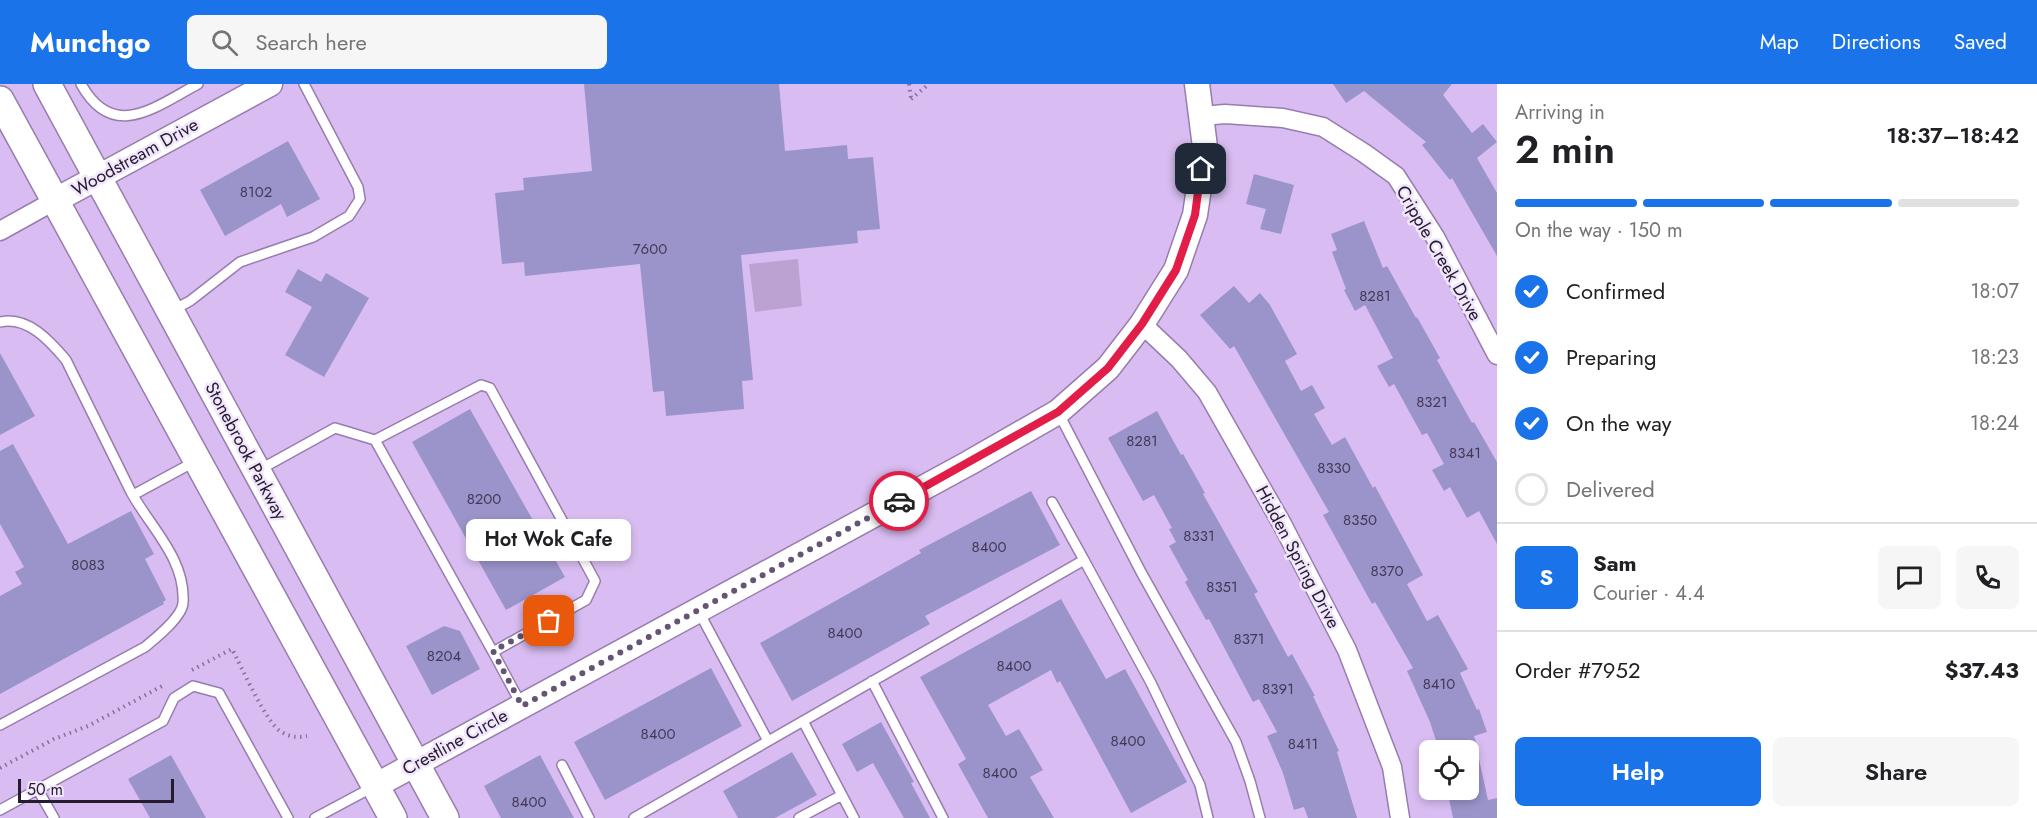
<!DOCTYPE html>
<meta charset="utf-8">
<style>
body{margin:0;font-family:Jost,sans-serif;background:#f6f6f6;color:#202124;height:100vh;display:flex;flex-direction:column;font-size:22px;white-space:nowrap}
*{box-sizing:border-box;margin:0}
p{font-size:20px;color:#757577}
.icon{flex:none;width:33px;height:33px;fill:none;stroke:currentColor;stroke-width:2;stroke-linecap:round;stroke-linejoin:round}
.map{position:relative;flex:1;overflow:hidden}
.panel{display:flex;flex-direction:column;background:#fff;width:540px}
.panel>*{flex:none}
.controls{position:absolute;left:1419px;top:656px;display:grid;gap:12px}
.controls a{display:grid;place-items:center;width:60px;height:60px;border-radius:9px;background:#fff;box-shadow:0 3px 9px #0003;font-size:30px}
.scale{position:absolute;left:18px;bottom:15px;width:156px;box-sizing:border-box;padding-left:6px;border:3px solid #261b2f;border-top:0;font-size:16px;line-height:21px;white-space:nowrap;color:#261b2f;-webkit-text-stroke:4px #f1e6fc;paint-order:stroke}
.pin{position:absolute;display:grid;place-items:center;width:51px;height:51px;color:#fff;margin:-26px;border-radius:12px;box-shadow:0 3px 9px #0006}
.courier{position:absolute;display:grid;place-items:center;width:60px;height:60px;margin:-30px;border:4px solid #e11d48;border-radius:50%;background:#fff;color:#222;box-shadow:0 2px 8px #0007}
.bubble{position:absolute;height:42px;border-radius:9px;background:#fff;box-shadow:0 3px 9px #0003;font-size:20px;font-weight:600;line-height:42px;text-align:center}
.headline em{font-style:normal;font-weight:600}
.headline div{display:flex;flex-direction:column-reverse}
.headline{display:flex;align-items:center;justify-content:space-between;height:102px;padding:0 18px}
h1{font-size:39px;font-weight:600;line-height:45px}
.bar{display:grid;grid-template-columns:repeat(4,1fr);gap:9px 6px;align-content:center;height:72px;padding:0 18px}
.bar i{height:8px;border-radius:4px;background:#e0e0e0}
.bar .selected{background:#1a73e8}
.bar p{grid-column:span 4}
.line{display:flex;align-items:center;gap:15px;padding:0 18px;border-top:2px solid #e0e0e0}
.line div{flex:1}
.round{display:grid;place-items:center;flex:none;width:63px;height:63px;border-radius:9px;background:#f6f6f6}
ol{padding:0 18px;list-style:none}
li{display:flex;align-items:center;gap:18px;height:66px}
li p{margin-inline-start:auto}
li .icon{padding:6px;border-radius:50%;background:#1a73e8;color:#fff;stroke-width:4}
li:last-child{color:#757577}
li i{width:33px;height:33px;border:3px solid #e0e0e0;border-radius:50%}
.button{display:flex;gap:12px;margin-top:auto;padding:12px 18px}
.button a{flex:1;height:69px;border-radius:9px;background:#1a73e8;color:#fff;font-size:24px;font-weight:600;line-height:69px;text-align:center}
.button a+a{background:#f6f6f6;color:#202124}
header{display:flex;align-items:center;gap:36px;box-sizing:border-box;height:84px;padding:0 30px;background:#1a73e8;color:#fff}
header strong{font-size:28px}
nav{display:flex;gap:33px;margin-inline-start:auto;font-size:21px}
.search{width:420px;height:54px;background:#f6f6f6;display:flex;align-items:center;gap:15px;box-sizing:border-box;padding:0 21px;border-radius:9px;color:#757577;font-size:22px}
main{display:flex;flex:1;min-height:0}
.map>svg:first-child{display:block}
.green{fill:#bca1d3}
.building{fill:#9a94ca}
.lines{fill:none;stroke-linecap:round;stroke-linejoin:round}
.service-casing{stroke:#977dae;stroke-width:12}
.minor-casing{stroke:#977dae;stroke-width:21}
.tertiary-casing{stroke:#977dae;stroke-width:27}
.secondary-casing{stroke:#977dae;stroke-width:30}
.path{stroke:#857197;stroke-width:4;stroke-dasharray:1.5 4.5;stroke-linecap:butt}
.service{stroke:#fff;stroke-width:9}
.minor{stroke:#fff;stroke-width:18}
.tertiary{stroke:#fff;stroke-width:24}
.secondary{stroke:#fff;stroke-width:27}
.done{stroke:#655473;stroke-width:6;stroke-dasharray:0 10.8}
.route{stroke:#e11d48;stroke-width:8}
.labels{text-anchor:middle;stroke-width:5;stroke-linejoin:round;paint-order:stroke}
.number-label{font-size:15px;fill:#433956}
.street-label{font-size:18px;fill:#261b2f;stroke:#f1e6fc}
</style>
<header>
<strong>Munchgo</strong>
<div class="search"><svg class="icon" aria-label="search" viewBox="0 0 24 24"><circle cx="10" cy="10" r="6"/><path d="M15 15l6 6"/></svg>Search here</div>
<nav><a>Map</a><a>Directions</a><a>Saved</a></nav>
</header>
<main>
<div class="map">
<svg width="1497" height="734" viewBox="0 0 1497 734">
<rect width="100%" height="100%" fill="#d9bdf2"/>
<!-- green -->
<path class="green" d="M798 175 802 222 755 228 749 180Z"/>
<!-- building -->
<path class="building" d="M584 0H779L785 67 847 61 848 75 873 73 880 145 857 147 858 159 741 171 753 296 742 297 744 325 666 332 664 307 653 308 640 180 525 192 524 178 502 180 495 109 524 106 523 94 592 87Z
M1333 0H1452L1443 11 1472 49 1483 40 1497 58 1477 74 1497 109V172L1452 94 1450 96 1422 61 1426 58 1364 7 1346 19Z
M288 57 320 115 287 133 281 120 225 152 200 106Z
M1254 90 1294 101 1281 150 1260 145 1266 125 1246 120Z
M1364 137 1383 184 1387 182 1416 234 1417 233 1440 274 1437 276 1472 339 1474 338 1497 378V460L1479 427 1467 434 1450 403 1444 407 1432 386 1444 380 1427 349 1422 351 1394 300 1389 303 1377 282 1393 274 1365 221 1355 227 1344 206 1346 205 1332 168 1337 166 1331 150Z
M298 185 321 198 326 189 369 214 324 293 285 271 312 223 285 208Z
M1234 202 1249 219 1260 209 1270 221 1297 270 1285 277 1301 307 1312 301 1325 324 1314 330 1332 361 1345 353 1373 404 1375 402 1423 491 1407 500 1427 537 1438 531 1468 585 1460 589 1477 626 1479 625 1487 648 1474 652 1479 666H1477L1488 716 1497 714V734H1453L1447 705H1468V666H1439L1430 638 1407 587 1413 584 1375 518 1372 520 1323 431 1329 428 1234 262 1230 265 1200 231Z
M0 269 35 332 0 351Z
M470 325 565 493 506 526 412 358Z
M1157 327 1181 371 1183 370 1205 409 1203 410 1258 508 1254 510 1288 573 1292 570 1315 612H1313L1339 667 1337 668 1357 734H1308L1304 723 1294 726 1283 689 1267 652 1277 648 1259 615 1253 618 1209 535 1206 536 1185 498 1188 496 1169 462 1176 458 1169 445 1172 444 1154 411 1143 417 1108 354Z
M13 360 68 460 131 427 154 470 145 475 166 516 163 518 164 520 0 610V512L22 500 15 488 24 483 0 440V367Z
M1031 407 1060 461 925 532 930 540 792 617 760 559 921 469 919 466Z
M1061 515 1106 595 1125 585 1187 698 1131 729 1060 597 1057 599 1051 586 988 621 1006 652 1019 645 1043 686 1030 693 1054 734H988L958 680 966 675 920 593Z
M444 542 460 547 480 585 432 611 406 562Z
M711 584 742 642 605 716 574 658Z
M881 638 914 698 911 699 930 734H904L873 679 857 688 842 660Z
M792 668 817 711 775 734H738L723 707Z
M171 671 206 734H150L128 695Z
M540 671 574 734H501L484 702Z"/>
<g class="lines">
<defs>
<path id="service" d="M81 0C113 58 155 23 198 0
M171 227 190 217 240 178 313 153 349 132 360 115 358 103 304 0
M0 238C28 232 50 257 66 276 88 320 109 364 131 408 150 443 186 475 183 519 182 533 156 554 145 563L0 641
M1059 330 1141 488 1236 658 1250 697 1260 734
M375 356 493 568
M259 386 335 344 375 356 481 301 490 304 595 497 586 516 493 568 521 620
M133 411 194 378
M1052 418 1084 476
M699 528 768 657
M872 597 943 734
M803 637 854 734
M562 681 589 734
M38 706 54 734
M0 726 163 637 174 614 193 602 219 609 288 734
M315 734 373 703
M634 734 1084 476 1151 599 1200 701 1208 734
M799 734 842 711"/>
<path id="minor" d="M1202 32 1225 30 1283 34 1323 43 1364 69 1396 92 1435 153 1497 271
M0 147 54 117
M1142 240 1179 275 1207 308 1282 440 1347 566 1392 683 1400 734"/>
<path id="tertiary" d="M54 117 270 0
M375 702 969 379 1058 328 1108 284 1142 240 1176 186 1195 131 1205 63 1197 0"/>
<path id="secondary" d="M47 0 445 734
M0 16 393 734"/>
</defs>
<!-- service casing -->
<use href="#service" class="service-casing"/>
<!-- minor casing -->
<use href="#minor" class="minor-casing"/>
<!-- tertiary casing -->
<use href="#tertiary" class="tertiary-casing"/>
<!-- secondary casing -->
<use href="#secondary" class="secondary-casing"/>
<!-- path -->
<path class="path" d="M909 0 911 14
M911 15 929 0
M192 586 232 565C241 582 266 638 280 647 289 653 297 654 307 652
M0 684 54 655 88 642 164 601"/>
<!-- service -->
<use href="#service" class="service"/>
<!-- minor -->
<use href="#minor" class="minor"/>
<!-- tertiary -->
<use href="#tertiary" class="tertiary"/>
<!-- secondary -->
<use href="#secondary" class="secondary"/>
</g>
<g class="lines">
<!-- done -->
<path class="done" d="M549 537 493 567 522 622 899 417"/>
<!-- route -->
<path class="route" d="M899 417 1058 328 1108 284 1142 240 1176 186 1195 131 1201 85"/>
</g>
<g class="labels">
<!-- number labels -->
<g class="number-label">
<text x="256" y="113">8102</text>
<text x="650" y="170">7600</text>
<text x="1375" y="217">8281</text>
<text x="1432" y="323">8321</text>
<text x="1142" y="362">8281</text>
<text x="1465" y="374">8341</text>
<text x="1334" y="389">8330</text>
<text x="484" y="420">8200</text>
<text x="1360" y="441">8350</text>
<text x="1199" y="457">8331</text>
<text x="989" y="468">8400</text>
<text x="88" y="486">8083</text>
<text x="1387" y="492">8370</text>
<text x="1222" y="508">8351</text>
<text x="845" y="554">8400</text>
<text x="1249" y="560">8371</text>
<text x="444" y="577">8204</text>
<text x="1014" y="587">8400</text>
<text x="1439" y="605">8410</text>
<text x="1278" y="610">8391</text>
<text x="658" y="655">8400</text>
<text x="1128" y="662">8400</text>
<text x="1303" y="665">8411</text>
<text x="1000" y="694">8400</text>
<text x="529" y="723">8400</text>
</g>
<!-- street labels -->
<g class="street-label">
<text transform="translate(135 73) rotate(-29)" y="6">Woodstream Drive</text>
<text transform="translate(1439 169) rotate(60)" y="6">Cripple Creek Drive</text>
<text transform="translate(246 367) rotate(62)" y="6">Stonebrook Parkway</text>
<text transform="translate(1298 473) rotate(62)" y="6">Hidden Spring Drive</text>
<text transform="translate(455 658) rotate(-29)" y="6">Crestline Circle</text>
</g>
</g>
</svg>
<div class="controls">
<a><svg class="icon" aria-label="locate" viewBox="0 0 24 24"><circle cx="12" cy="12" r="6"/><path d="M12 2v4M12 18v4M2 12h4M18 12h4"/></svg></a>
</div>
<div class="scale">50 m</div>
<div class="pin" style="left:549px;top:537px;background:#ea580c"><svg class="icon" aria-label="bag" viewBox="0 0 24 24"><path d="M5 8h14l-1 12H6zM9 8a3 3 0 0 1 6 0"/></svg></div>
<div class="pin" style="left:1201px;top:85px;background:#1f2937"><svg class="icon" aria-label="home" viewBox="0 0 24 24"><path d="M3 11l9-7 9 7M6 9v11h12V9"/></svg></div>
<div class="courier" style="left:899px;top:417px"><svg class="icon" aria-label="car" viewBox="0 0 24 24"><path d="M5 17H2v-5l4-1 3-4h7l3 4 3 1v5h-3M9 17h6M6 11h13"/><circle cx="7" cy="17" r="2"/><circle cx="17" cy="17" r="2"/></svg></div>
<div class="bubble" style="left:466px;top:435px;width:165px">Hot Wok Cafe</div>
</div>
<section class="panel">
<div class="headline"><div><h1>2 min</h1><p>Arriving in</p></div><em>18:37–18:42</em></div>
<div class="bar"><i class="selected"></i><i class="selected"></i><i class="selected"></i><i></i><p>On the way · 150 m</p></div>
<ol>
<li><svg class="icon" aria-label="check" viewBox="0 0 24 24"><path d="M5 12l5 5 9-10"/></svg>Confirmed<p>18:07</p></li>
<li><svg class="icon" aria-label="check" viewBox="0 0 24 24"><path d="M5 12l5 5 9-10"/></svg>Preparing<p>18:23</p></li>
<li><svg class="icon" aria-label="check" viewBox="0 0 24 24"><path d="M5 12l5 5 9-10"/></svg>On the way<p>18:24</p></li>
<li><i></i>Delivered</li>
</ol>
<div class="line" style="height:108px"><b class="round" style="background:#1a73e8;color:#fff">S</b><div><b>Sam</b><p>Courier · 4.4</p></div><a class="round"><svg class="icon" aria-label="chat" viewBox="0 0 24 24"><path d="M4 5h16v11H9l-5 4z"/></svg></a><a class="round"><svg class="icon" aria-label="phone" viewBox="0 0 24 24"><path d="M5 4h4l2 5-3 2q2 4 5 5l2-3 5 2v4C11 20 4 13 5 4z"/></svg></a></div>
<div class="line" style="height:78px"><div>Order #7952</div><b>$37.43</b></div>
<div class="button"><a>Help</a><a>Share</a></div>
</section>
</main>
